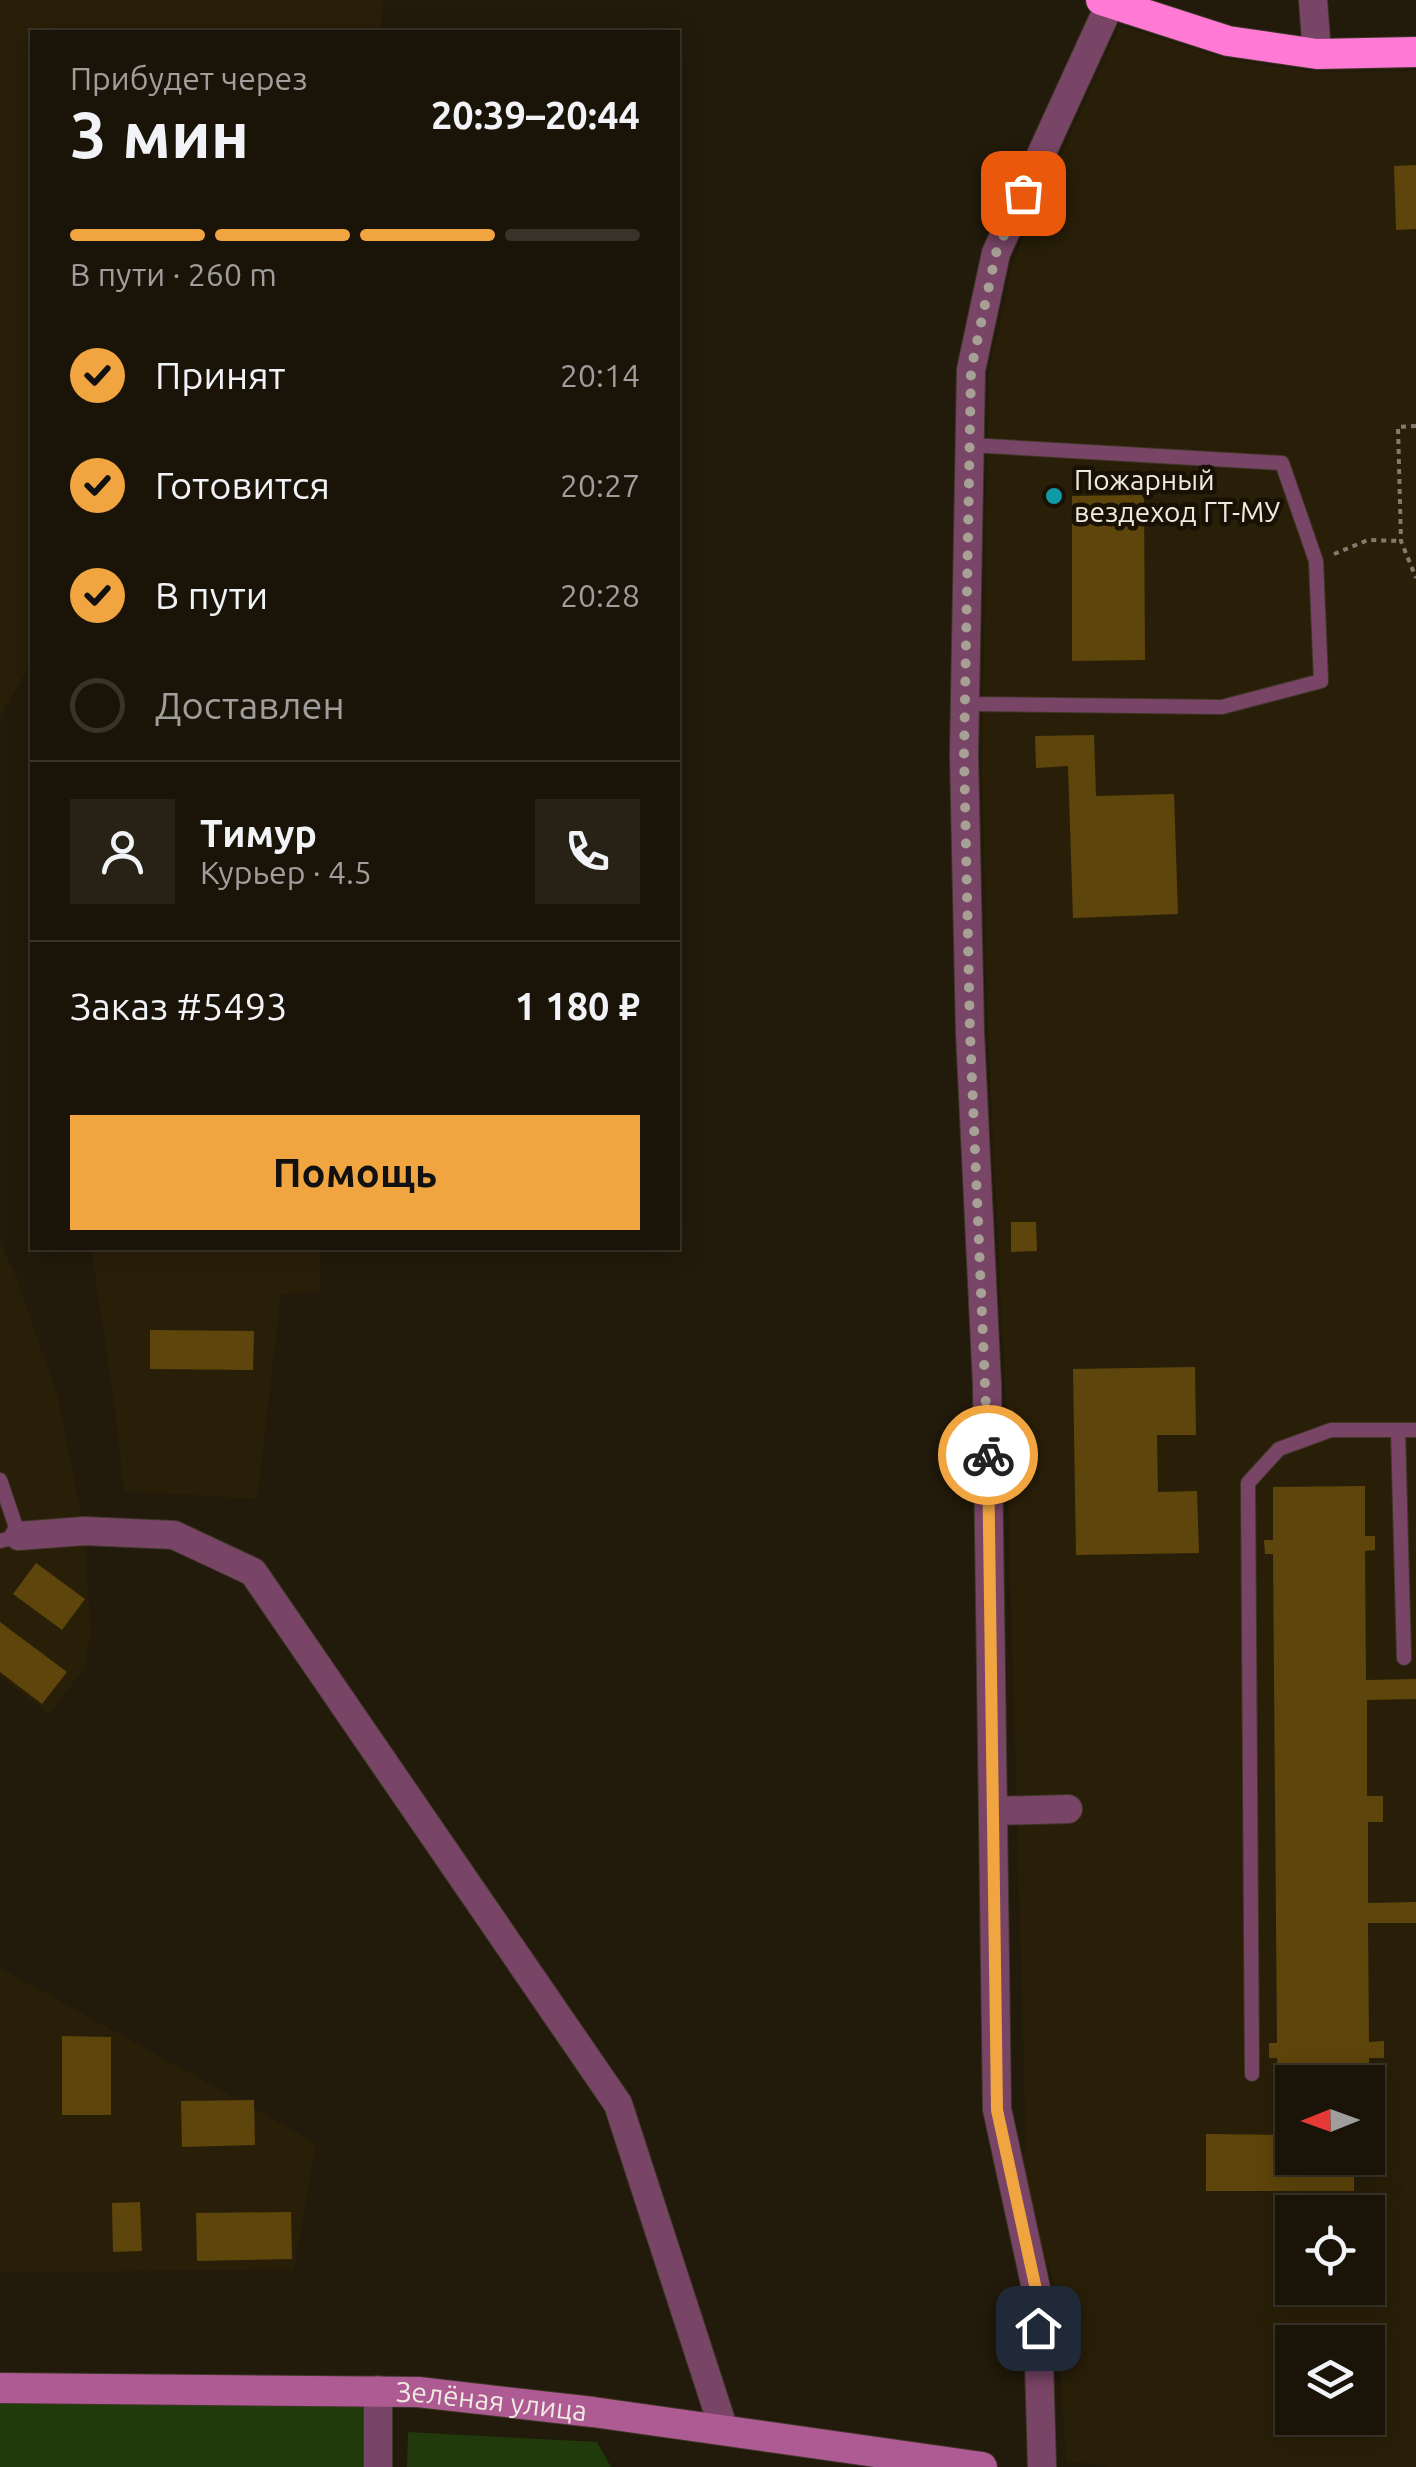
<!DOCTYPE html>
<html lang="ru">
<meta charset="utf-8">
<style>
body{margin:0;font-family:Ubuntu,sans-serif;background:#272116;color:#f1f3f6;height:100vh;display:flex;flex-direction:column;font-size:38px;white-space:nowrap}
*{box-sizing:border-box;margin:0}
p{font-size:32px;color:#9f9e9c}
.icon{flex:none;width:55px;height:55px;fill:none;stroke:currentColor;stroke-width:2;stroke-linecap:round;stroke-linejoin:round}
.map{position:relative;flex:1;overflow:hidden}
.drawer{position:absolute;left:30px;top:30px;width:650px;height:1220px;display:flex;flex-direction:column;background:#1a1408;border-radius:0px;box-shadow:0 5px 25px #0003,0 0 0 2px #383329}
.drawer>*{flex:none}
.needle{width:65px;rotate:269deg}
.buttons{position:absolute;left:1275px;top:2065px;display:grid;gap:20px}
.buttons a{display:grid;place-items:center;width:110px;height:110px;border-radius:0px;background:#1a1408;box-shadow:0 5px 25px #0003,0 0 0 2px #383329;font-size:50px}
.pin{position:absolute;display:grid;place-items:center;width:85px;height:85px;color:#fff;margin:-42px;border-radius:20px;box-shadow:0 5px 15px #0006}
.courier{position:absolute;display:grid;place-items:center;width:100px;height:100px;margin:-50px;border:8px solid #f1a540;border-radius:50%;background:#fff;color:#222;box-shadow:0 2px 12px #0007}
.headline em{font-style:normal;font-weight:700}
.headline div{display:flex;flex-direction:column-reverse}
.headline{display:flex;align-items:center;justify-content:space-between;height:170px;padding:0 40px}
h1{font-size:65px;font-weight:700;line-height:75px}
.bar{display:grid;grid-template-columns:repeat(4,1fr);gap:15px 10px;align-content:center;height:120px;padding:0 40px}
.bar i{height:12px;border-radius:8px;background:#383329}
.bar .active{background:#f1a540}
.bar p{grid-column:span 4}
.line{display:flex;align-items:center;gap:25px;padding:0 40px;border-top:2px solid #383329}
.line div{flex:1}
.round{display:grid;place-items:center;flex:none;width:105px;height:105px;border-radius:0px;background:#272116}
ol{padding:0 40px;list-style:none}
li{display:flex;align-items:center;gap:30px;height:110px}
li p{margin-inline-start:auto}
li .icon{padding:10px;border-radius:50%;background:#f1a540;color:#111;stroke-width:4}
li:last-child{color:#9f9e9c}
li i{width:55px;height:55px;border:5px solid #383329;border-radius:50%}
.primary-button{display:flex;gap:20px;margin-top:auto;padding:20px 40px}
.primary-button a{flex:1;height:115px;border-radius:0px;background:#f1a540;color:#111;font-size:40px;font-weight:700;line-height:115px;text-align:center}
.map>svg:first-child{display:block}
.built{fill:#291f08;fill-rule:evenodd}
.green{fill:#203a0b}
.building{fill:#5e450b}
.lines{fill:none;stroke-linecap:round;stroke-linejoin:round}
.lane-casing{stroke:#3f3728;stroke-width:16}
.street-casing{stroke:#3f3728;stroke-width:30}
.secondary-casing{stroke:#3f3728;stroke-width:32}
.highway-casing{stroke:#3f3728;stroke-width:32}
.path{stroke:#827b6e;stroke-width:4;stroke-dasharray:5 5;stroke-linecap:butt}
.lane{stroke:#794567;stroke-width:14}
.street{stroke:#794567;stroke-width:28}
.secondary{stroke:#af5b93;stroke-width:30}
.highway{stroke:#ff7ad4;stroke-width:30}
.done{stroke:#a7a195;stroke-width:10;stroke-dasharray:0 18}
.route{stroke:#f1a540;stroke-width:12}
.culture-dot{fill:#0f9aa8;stroke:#191103;stroke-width:4}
.labels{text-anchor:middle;stroke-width:9;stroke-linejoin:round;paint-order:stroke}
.poi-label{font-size:28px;fill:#efeae0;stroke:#191103;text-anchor:start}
.street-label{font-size:28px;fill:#efeae0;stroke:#191103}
</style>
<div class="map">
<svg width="1416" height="2467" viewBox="0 0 1416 2467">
<rect width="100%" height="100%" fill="#221a0a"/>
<!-- built -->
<path class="built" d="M0 0H383L380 32H32V661L0 718Z
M1120 26 1226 59 1314 72 1416 71V2467H1112L1066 2461 1055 2292 1051 2272 1033 2234 1017 2156 1026 2149 1005 1385 988 1033 982 755 989 372 1014 259ZM1292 2082H1368V2158H1292ZM1292 2212H1368V2288H1292ZM1292 2342H1368V2418H1292Z
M0 1243 16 1277 58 1397 84 1531 91 1633 84 1668 49 1715 0 1676Z
M91 1248H320V1292L281 1294 257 1499 124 1491 114 1401Z
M0 1968 316 2143 294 2269 0 2273Z"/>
<!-- green -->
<path class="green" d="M0 2388 378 2390V2467H0Z
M408 2432 597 2442 611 2467H407Z"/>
<!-- building -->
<path class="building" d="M1416 165V229L1396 230 1394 166Z
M1144 495 1145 660 1072 661V496Z
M1094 735 1096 796 1174 794 1178 914 1073 918 1068 766 1036 768 1035 736Z
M1011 1222H1036L1037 1251 1011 1252Z
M150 1330 254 1331 253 1370 150 1369Z
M1195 1367 1196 1435H1157L1158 1492 1197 1491 1199 1553 1076 1555 1073 1369Z
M1365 1486V1536H1375V1550L1365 1551 1366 1680 1416 1679V1699L1367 1700V1796H1383V1822H1368V1903L1416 1902V1923H1368L1369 2042 1384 2041V2058H1369V2082H1292V2098H1278L1277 2058H1269V2043H1277L1273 1554H1265L1264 1540H1273V1487Z
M36 1563 85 1599 62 1630 13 1594Z
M0 1622 67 1672 42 1704 0 1672Z
M62 2036 111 2037V2115H62Z
M254 2100 255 2145 182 2147 181 2101Z
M1206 2134 1292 2135V2158H1354V2191H1206Z
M140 2202 142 2251 113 2252 112 2203Z
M291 2212 292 2259 197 2261 196 2213Z"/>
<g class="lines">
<defs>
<path id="lane" d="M965 704 1222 707 1321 681 1316 561 1282 463 970 445
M1398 1430 1404 1658
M0 1480 19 1536 0 1541
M1252 2074 1248 1483 1279 1449 1331 1430H1416"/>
<path id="street" d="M1313 0 1317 54
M19 1536 84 1531 174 1535 253 1572 618 2104 724 2430
M993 1811 1068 1809
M378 2467V2390
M1042 2467 1037 2293 997 2109 987 1385 970 1033 964 755 971 370 996 253 1110 4"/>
<g id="secondary">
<path id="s1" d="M0 2388 418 2392 593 2412 982 2467"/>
</g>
<path id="highway" d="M1101 0 1228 41 1317 54 1416 52"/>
</defs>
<!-- lane casing -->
<use href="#lane" class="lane-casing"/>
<!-- street casing -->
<use href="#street" class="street-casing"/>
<!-- secondary casing -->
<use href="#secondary" class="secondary-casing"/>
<!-- highway casing -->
<use href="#highway" class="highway-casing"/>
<!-- path -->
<path class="path" d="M1416 426 1398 427 1401 541 1416 578
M1334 554 1368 540 1401 541"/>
<!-- lane -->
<use href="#lane" class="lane"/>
<!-- street -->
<use href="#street" class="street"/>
<!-- secondary -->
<use href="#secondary" class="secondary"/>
<!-- highway -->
<use href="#highway" class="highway"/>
</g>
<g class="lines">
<!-- done -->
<path class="done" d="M988 1455 970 1033 964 754 971 370 996 253 1023 193"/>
<!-- route -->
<path class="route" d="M988 1455 997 2110 1037 2294 1038 2328"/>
</g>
<!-- markers -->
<circle class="culture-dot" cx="1054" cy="496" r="10"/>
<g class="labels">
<!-- poi labels -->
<g class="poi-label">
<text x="1074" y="490">Пожарный<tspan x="1074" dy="32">вездеход ГТ-МУ</tspan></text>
</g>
<!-- street labels -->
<g class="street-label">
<text dy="10" stroke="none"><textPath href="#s1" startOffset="492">Зелёная улица</textPath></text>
</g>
</g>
</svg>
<div class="buttons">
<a><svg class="needle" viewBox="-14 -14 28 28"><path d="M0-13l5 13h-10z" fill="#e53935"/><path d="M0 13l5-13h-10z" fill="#9f9e9c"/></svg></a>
<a><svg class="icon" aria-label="locate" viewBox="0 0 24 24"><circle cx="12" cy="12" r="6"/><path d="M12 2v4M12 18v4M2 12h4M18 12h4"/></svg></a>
<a><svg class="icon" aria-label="layers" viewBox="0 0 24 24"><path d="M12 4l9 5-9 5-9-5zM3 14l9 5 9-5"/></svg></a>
</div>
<div class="pin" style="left:1023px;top:193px;background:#ea580c"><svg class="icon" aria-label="bag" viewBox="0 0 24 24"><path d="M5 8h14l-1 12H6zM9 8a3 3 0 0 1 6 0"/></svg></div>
<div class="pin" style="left:1038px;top:2328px;background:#1f2937"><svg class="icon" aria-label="home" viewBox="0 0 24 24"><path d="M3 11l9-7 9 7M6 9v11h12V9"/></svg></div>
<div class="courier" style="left:988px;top:1455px"><svg class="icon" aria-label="bike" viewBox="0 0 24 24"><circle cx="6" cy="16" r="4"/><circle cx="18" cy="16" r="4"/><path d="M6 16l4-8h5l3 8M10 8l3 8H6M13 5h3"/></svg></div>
<section class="drawer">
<div class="headline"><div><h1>3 мин</h1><p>Прибудет через</p></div><em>20:39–20:44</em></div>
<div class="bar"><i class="active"></i><i class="active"></i><i class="active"></i><i></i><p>В пути · 260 m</p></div>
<ol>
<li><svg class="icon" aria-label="check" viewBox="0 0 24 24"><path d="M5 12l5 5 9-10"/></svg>Принят<p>20:14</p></li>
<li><svg class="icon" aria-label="check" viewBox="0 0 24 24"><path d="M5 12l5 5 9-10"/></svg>Готовится<p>20:27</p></li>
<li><svg class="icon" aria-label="check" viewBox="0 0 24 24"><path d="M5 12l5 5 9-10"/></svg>В пути<p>20:28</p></li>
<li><i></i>Доставлен</li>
</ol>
<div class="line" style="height:180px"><a class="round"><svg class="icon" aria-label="person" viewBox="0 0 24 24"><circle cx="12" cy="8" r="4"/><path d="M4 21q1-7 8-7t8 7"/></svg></a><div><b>Тимур</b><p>Курьер · 4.5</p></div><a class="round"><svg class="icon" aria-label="phone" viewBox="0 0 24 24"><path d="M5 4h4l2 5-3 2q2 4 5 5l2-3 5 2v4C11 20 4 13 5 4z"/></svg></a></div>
<div class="line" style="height:130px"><div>Заказ #5493</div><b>1 180 ₽</b></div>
<div class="primary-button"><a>Помощь</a></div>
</section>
</div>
